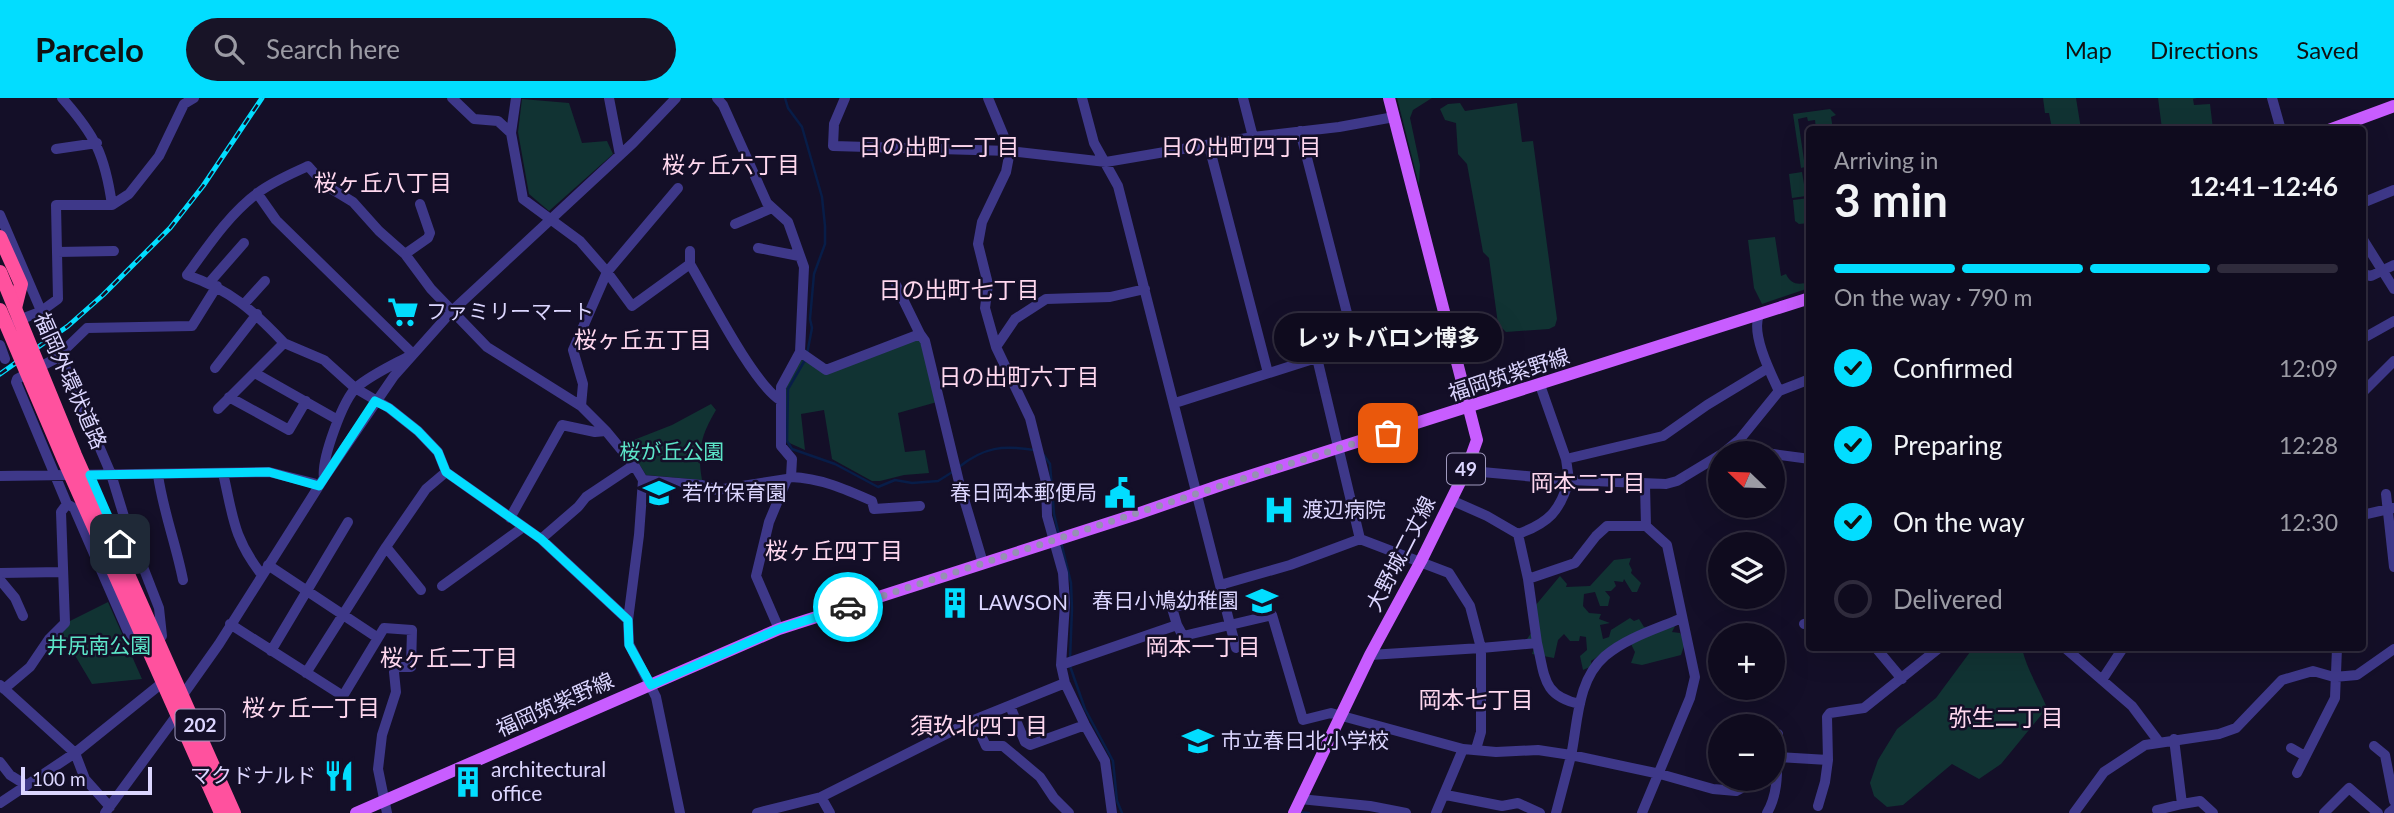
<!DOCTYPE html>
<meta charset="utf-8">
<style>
body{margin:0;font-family:Lato,"Noto Sans JP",sans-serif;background:#181427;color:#f1f3f6;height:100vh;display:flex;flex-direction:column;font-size:26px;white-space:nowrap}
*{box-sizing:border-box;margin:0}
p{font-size:23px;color:#9b9ba4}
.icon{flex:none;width:38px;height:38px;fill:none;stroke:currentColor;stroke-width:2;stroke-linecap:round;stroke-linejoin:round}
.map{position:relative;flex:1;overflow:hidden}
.panel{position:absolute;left:1806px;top:28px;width:560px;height:525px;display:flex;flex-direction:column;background:#0f0b1e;border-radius:7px;box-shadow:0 7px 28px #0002,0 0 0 2px #2f2b3c}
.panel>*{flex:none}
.needle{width:46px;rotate:293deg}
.controls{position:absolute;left:1708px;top:343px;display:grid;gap:14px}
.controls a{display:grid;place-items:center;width:77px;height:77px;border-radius:50%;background:#0f0b1e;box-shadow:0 7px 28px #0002,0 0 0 2px #2f2b3c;font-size:35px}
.scale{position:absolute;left:21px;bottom:18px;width:131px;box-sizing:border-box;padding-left:7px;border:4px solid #dcd6ff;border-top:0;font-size:19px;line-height:24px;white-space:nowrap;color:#dcd6ff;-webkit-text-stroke:5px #140f28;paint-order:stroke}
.pin{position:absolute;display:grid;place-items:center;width:60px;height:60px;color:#fff;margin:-30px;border-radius:14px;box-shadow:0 4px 10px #0006}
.courier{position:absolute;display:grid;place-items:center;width:70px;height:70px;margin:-35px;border:5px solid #02ddff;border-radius:50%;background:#fff;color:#222;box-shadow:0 2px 9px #0007}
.bubble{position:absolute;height:49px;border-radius:24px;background:#0f0b1e;box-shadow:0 7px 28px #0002,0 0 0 2px #2f2b3c;font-size:23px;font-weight:700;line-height:49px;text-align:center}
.head em{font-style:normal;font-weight:700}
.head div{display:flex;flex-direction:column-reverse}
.head{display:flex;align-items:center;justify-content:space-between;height:119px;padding:0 28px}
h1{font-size:46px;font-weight:700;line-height:52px}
.bar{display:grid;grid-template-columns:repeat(4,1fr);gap:10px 7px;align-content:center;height:84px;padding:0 28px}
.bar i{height:9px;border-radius:5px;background:#2f2b3c}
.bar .current{background:#02ddff}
.bar p{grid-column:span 4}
ol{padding:0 28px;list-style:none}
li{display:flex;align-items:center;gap:21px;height:77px}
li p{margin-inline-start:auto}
li .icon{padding:7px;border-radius:50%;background:#02ddff;color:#111;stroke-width:4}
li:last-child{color:#9b9ba4}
li i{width:38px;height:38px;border:4px solid #2f2b3c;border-radius:50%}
header{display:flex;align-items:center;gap:42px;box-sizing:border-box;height:98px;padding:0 35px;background:#02ddff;color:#111}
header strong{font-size:33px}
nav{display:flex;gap:38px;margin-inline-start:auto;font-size:24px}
.search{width:490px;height:63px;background:#181427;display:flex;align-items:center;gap:18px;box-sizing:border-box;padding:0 24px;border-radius:38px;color:#9b9ba4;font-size:26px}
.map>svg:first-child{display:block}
.green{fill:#133}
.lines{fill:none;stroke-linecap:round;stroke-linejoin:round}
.stream{stroke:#081d48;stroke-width:2.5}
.minor{stroke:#3e3889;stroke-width:10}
.major{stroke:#c85dff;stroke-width:12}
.highway{stroke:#ff519e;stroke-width:14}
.rail-casing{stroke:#02ddff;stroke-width:5}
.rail{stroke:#140f28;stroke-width:2.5;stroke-dasharray:8;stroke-linecap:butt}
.highway-bridge{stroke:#ff519e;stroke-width:14}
.done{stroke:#9690b4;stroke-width:7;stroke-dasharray:0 12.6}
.route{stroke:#02ddff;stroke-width:9}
.labels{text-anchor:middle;stroke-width:5;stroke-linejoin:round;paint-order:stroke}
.shield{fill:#140f28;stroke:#a09abe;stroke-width:2}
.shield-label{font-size:19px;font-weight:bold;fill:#dcd6ff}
.poi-label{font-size:21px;fill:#dcd6ff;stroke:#140f28;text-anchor:start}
.street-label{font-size:21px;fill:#dcd6ff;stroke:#140f28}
.park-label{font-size:21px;fill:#5ce5c8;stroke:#140f28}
.neighbourhood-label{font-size:23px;fill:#ffd8ef;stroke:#140f28}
</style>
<header>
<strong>Parcelo</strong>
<div class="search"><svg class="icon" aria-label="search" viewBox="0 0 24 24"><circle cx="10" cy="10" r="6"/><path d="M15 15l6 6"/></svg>Search here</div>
<nav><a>Map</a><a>Directions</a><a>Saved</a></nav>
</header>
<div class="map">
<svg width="2394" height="715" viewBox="0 0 2394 715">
<rect width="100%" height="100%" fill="#140f28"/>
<!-- green -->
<path class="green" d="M1397 0H1432L1413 12 1410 20 1420 67 1419 87Z
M2043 0H2076L2081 31H2052L2049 15H2045Z
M2158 0H2197L2193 1 2194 7 2210 6 2213 31H2162Z
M522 1 569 5 582 45 607 43 613 56 549 113 529 96 518 34Z
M1460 5 1465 13 1517 5 1522 44 1533 43 1557 221 1555 228 1549 231 1506 234 1498 226 1489 160 1483 154 1467 66 1458 56 1456 25 1445 22 1440 11 1448 6Z
M1830 11 1836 17 1831 19 1833 31H1816L1815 22 1808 23 1807 19 1798 21 1805 69 1801 70 1793 16Z
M1802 74 1806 98 1792 100 1789 76Z
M1809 100V125L1799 126 1795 123 1793 102Z
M1775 139 1781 178 1786 176C1791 187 1799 187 1809 184V190L1762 206 1754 190 1748 142Z
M917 240 924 243 937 304 898 315 905 354 925 352 929 375 904 377 880 383H872L832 361 824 312 801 316 805 352 785 343 784 292 800 261 825 274Z
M711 306 716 312C701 337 697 353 702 382L646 377 626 345 672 327Z
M1631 460 1629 466 1632 472 1631 475 1641 485 1637 494H1632L1624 481 1623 484 1614 483 1616 488 1611 493H1605L1610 499 1608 508H1600L1595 494 1584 496 1583 508 1589 515 1601 516 1599 521 1610 525 1600 527 1603 541 1609 539 1611 532 1630 520 1634 523 1639 521 1644 529 1676 526 1672 534 1680 535 1685 545 1681 557 1642 567 1631 565 1635 554 1628 540C1612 543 1605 555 1591 563L1592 568 1583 572 1580 558 1587 552 1586 539 1580 538 1579 543H1570L1564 536 1558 542 1554 560 1532 556 1534 550 1527 541 1532 534 1530 514 1560 478 1567 486 1566 489 1590 488 1614 462Z
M108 504 142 581 92 586 61 534 70 523Z
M1973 550H2022C2026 570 2039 590 2047 610L2001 666 1979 681 1952 666 1903 707 1887 709 1874 698 1870 685 1878 662 1897 631 1936 600Z"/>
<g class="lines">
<!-- stream -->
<path class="stream" d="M785 0 788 10 802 29 822 99 825 128V146L814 176 810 221 812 230 807 256
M805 262 788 291 787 343 792 351 835 366 878 389 895 382 912 385 938 383 954 373
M1043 356 1050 366 1054 416 1059 437
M959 369C984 349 1003 347 1034 352
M1061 444 1071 485 1072 511 1070 562
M1070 568 1085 611 1113 663 1117 703 1122 715
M1299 714 1309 715"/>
<!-- minor -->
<path class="minor" d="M62 0C95 37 105 57 112 107
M452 0 474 21 498 23 511 35
M516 0 511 35 523 101 580 143 607 174 678 90
M609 0 620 57
M717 0 723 7 767 105 788 124 804 169 800 254 781 289V348L792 361 791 379 787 381 769 424 756 478 779 531
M845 0 834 26 833 48 1010 53 1106 64 1253 39 1339 29 1394 19
M988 0 1010 53 1006 74 982 124 978 146 988 186 985 210 996 249 1030 320 1046 384 1047 418 1063 475 1065 505 1061 567 1065 585 1085 627 1105 663 1112 715
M1082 0 1094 45 1118 88 1236 550
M1243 0 1253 39
M2272 0 2281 32
M1300 33 1355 246
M1209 48 1268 275
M56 51 97 45
M257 95 276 122 413 256C395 266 372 276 357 289 343 301 321 362 324 380
M2362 105 2394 92
M0 117 111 376 126 425 159 510 162 538
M735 126 772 110
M2362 140 2394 191
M758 150 799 158
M690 153V166C709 198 753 285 780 302
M57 154 114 153
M405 156 431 191 487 249 581 308 606 333 634 367 643 382 639 437 628 522 629 546 656 599 680 715
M607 174 632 208 690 166
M2362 176 2371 178 2394 167
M209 185 244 145
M896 187 920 236
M245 205 265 183
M1759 217C1751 236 1770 274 1779 293
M16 223 40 214 58 201 56 107H112L129 96 159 58 184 6 194 0
M2362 241 2394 223
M284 245 324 262 355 290 389 310 418 333 438 354 446 374 541 441 628 522
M0 247 5 261
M996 249 1015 221 1046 201 1110 199 1145 191
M800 254 826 272 920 236 925 243 959 384 983 465
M1317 260 1360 441
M215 270 257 216
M255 275 338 322
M2362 295 2394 263
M229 299 289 332 306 303
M1175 305 1445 219
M581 308 583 286 573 252 607 174
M218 311 284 245C253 212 230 192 187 177 208 148 230 115 259 94 274 83 291 76 308 68L325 87 353 104 379 133 405 156 428 140 430 135 420 106
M1723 355 1740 341 1779 293 1810 281
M1724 355 1742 351 1770 355
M1773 356 1810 361
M1566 361 1663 338 1707 307 1768 270
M1467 370 1482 374 1569 382 1566 361 1540 287
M223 375C233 418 233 440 262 477
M158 377C163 413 176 446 183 482
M0 378 269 374 313 385 319 388
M791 379C820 380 845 391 872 403L874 411 920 408
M643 382 702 387 717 392 787 381
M2386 396 2394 469
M1451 402 1487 418 1518 436
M67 406 74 410 131 541 145 545
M2362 417 2393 410
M510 420 562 327 595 334 606 333
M541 441 578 409 586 399 634 367
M386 449 421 492
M0 475 62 474
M1528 481 1575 465 1596 438 1607 428H1646
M0 482 15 500 23 518
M1220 487 1290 467 1360 441 1449 475 1470 508 1481 550 1537 545 1528 481 1518 436C1549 425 1560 413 1569 382L1666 386 1677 383 1720 357
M442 488 522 430
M230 526 343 598 378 540 268 467
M1804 526 1810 525
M1177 527 1183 538 1272 517 1303 622 1331 615 1463 651
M378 540 384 530 412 532 411 569H396L394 574 396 594 382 637 378 671 387 715
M1537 545C1545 578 1542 598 1580 606
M1876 550 1902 581
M2065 550 2132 608 2159 644
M271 553 348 424
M1370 557 1481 550V634L1476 651
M1061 567 1177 527 1172 510 1223 495
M306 575 386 449 426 391 446 374
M2102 582 2123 550
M0 587 75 655 85 681 110 709
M4 591 30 569 49 541 65 525 61 414 67 406 16 284 17 281 55 261 87 230 192 228 217 188
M1010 608 1025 644 1030 647 1085 627
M974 622 986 648H1003L1040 679 1054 700 1069 715
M2174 641 2182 706 2200 703 2213 715
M2374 648 2385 657 2394 703
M2291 650 2305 658
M0 664 10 677 26 687
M1773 664 1777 659 1828 662 1827 619 1830 615 1864 610 1939 550
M2297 675 2335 600 2337 550
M1446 697 1502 708 1518 705 1540 715
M821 699 830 715
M1300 701 1370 708 1406 715
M0 705 75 655 162 585
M1818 708 1825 684 1828 662
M105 715 177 617 185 594 219 546 324 380 394 278 452 213 633 45 676 0
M757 715 821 699 974 622 1065 585
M1436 715 1463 651 1496 654 1538 652 1571 657 1660 676 1713 691 1736 693 1758 681
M1556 715C1561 696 1566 677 1571 658 1578 624 1577 582 1605 558 1626 540 1656 531 1682 520
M1642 715 1690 600 1695 579 1667 447 1646 428 1645 387
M1767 715C1781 691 1776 663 1778 636
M2074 715 2104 674 2145 647 2219 636 2236 630 2282 582 2313 573 2334 579 2357 577 2394 551
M2159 715 2157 712 2182 706
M2324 715 2349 690 2378 715
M2389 715 2394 711"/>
<!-- major -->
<path class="major" d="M2329 32 2394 8
M356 715 779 531 1137 416 1221 387 1810 200
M1294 715 1370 557 1421 463 1467 370 1477 342 1389 0"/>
<!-- highway -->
<path class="highway" d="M0 139 21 186 15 210"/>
<defs>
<path id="rail" d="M0 276 68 228 103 197 170 130 203 88 262 0"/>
</defs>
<!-- rail casing -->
<use href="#rail" class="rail-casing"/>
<!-- rail -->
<use href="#rail" class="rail"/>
<!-- highway-bridge -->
<path class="highway-bridge" d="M0 174 75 357 234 715
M0 212 64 362 221 715"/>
</g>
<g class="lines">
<!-- done -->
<path class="done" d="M848 509C1028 451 1207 391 1388 335"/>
<!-- route -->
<path class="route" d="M120 446 90 377 269 374 319 388 375 303 389 310 418 333 438 354 446 374 541 441 628 522 629 547 651 587 779 531 848 509"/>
</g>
<!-- icons -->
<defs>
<symbol id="supermarket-bare" viewBox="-9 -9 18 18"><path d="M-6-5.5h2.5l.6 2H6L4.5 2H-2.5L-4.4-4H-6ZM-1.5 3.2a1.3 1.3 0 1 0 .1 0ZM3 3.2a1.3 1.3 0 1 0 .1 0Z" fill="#02ddff" stroke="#140f28" stroke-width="2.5" paint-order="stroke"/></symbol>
<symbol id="school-bare" viewBox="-9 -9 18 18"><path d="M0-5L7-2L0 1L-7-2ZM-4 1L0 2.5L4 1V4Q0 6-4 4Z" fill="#02ddff" stroke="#140f28" stroke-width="2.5" paint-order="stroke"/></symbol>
<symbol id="civic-bare" viewBox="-9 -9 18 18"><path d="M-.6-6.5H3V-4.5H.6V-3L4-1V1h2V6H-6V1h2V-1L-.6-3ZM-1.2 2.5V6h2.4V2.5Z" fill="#02ddff" stroke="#140f28" stroke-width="2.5" paint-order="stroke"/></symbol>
<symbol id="hospital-bare" viewBox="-9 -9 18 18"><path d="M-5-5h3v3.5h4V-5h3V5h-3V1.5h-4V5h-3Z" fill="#02ddff" stroke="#140f28" stroke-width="2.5" paint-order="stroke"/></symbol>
<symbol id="building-bare" viewBox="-9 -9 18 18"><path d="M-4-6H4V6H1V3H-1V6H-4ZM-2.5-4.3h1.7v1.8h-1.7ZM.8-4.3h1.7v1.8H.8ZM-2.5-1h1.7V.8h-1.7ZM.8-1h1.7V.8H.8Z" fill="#02ddff" stroke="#140f28" stroke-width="2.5" paint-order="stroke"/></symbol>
<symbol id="restaurant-bare" viewBox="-9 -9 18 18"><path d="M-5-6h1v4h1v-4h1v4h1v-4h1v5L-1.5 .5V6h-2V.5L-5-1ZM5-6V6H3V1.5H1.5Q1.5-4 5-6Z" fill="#02ddff" stroke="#140f28" stroke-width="2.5" paint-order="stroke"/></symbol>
</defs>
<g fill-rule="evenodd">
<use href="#supermarket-bare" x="381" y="192" width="44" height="44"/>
<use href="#school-bare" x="637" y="373" width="44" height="44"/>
<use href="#civic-bare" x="1098" y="373" width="44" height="44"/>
<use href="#hospital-bare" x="1257" y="390" width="44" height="44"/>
<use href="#school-bare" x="1240" y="481" width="44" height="44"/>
<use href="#building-bare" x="933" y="483" width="44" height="44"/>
<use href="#school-bare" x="1176" y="621" width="44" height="44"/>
<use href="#restaurant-bare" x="317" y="656" width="44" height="44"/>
<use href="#building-bare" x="446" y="662" width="44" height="44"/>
</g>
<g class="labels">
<!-- shield labels -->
<g class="shield">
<rect x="1447" y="355.5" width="38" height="31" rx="5"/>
<rect x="175.5" y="611.5" width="49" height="31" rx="5"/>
</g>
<g class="shield-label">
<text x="1466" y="378">49</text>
<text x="200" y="634">202</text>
</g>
<!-- poi labels -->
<g class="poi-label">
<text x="426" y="221">ファミリーマート</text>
<text x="682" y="402">若竹保育園</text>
<text x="1097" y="402" text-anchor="end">春日岡本郵便局</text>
<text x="1302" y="419">渡辺病院</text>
<text x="1239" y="510" text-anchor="end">春日小鳩幼稚園</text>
<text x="978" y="512">LAWSON</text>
<text x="1221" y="650">市立春日北小学校</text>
<text x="491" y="679">architectural<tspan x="491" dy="24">office</tspan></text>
<text x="316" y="685" text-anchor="end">マクドナルド</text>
</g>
<!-- street labels -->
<g class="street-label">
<text transform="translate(1509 277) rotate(-18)" y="7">福岡筑紫野線</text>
<text transform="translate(70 283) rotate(66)" y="7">福岡外環状道路</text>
<text transform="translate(1401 456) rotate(-63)" y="7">大野城二丈線</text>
<text transform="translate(555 607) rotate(-24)" y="7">福岡筑紫野線</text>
</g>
<!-- park labels -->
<g class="park-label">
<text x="672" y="361">桜が丘公園</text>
<text x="99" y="555">井尻南公園</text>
</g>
<!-- neighbourhood labels -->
<g class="neighbourhood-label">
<text x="939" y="57">日の出町一丁目</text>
<text x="1241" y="57">日の出町四丁目</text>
<text x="731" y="75">桜ヶ丘六丁目</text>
<text x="383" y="93">桜ヶ丘八丁目</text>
<text x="959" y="200">日の出町七丁目</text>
<text x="643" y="250">桜ヶ丘五丁目</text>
<text x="1019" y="287">日の出町六丁目</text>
<text x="1588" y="393">岡本二丁目</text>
<text x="834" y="461">桜ヶ丘四丁目</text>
<text x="1203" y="557">岡本一丁目</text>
<text x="449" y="568">桜ヶ丘二丁目</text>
<text x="1476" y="610">岡本七丁目</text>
<text x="311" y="618">桜ヶ丘一丁目</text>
<text x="2006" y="628">弥生二丁目</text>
<text x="979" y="636">須玖北四丁目</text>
</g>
</g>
</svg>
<div class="controls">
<a><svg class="needle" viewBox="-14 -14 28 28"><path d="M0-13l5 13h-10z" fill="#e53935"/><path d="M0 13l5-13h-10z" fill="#9b9ba4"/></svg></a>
<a><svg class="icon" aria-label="layers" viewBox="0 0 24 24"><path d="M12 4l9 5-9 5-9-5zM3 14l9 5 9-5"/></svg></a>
<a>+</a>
<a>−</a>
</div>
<div class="scale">100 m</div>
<div class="pin" style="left:1388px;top:335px;background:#ea580c"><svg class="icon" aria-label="bag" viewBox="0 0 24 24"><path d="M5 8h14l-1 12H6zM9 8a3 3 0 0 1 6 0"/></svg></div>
<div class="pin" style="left:120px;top:446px;background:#1f2937"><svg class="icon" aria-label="home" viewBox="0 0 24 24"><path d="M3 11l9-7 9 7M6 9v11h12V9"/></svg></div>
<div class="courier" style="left:848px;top:509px"><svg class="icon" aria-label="car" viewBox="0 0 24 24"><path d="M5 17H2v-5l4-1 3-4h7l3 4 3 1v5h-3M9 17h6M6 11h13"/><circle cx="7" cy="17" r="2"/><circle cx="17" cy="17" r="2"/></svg></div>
<div class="bubble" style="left:1274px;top:215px;width:228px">レットバロン博多</div>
<section class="panel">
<div class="head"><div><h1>3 min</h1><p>Arriving in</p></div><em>12:41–12:46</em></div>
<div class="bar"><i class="current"></i><i class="current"></i><i class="current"></i><i></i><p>On the way · 790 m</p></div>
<ol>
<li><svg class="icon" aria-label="check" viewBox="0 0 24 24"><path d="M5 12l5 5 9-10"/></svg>Confirmed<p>12:09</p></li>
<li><svg class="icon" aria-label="check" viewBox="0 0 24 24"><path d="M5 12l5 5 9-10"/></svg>Preparing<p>12:28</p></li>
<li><svg class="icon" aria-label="check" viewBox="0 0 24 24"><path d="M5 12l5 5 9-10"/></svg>On the way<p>12:30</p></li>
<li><i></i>Delivered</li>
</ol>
</section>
</div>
